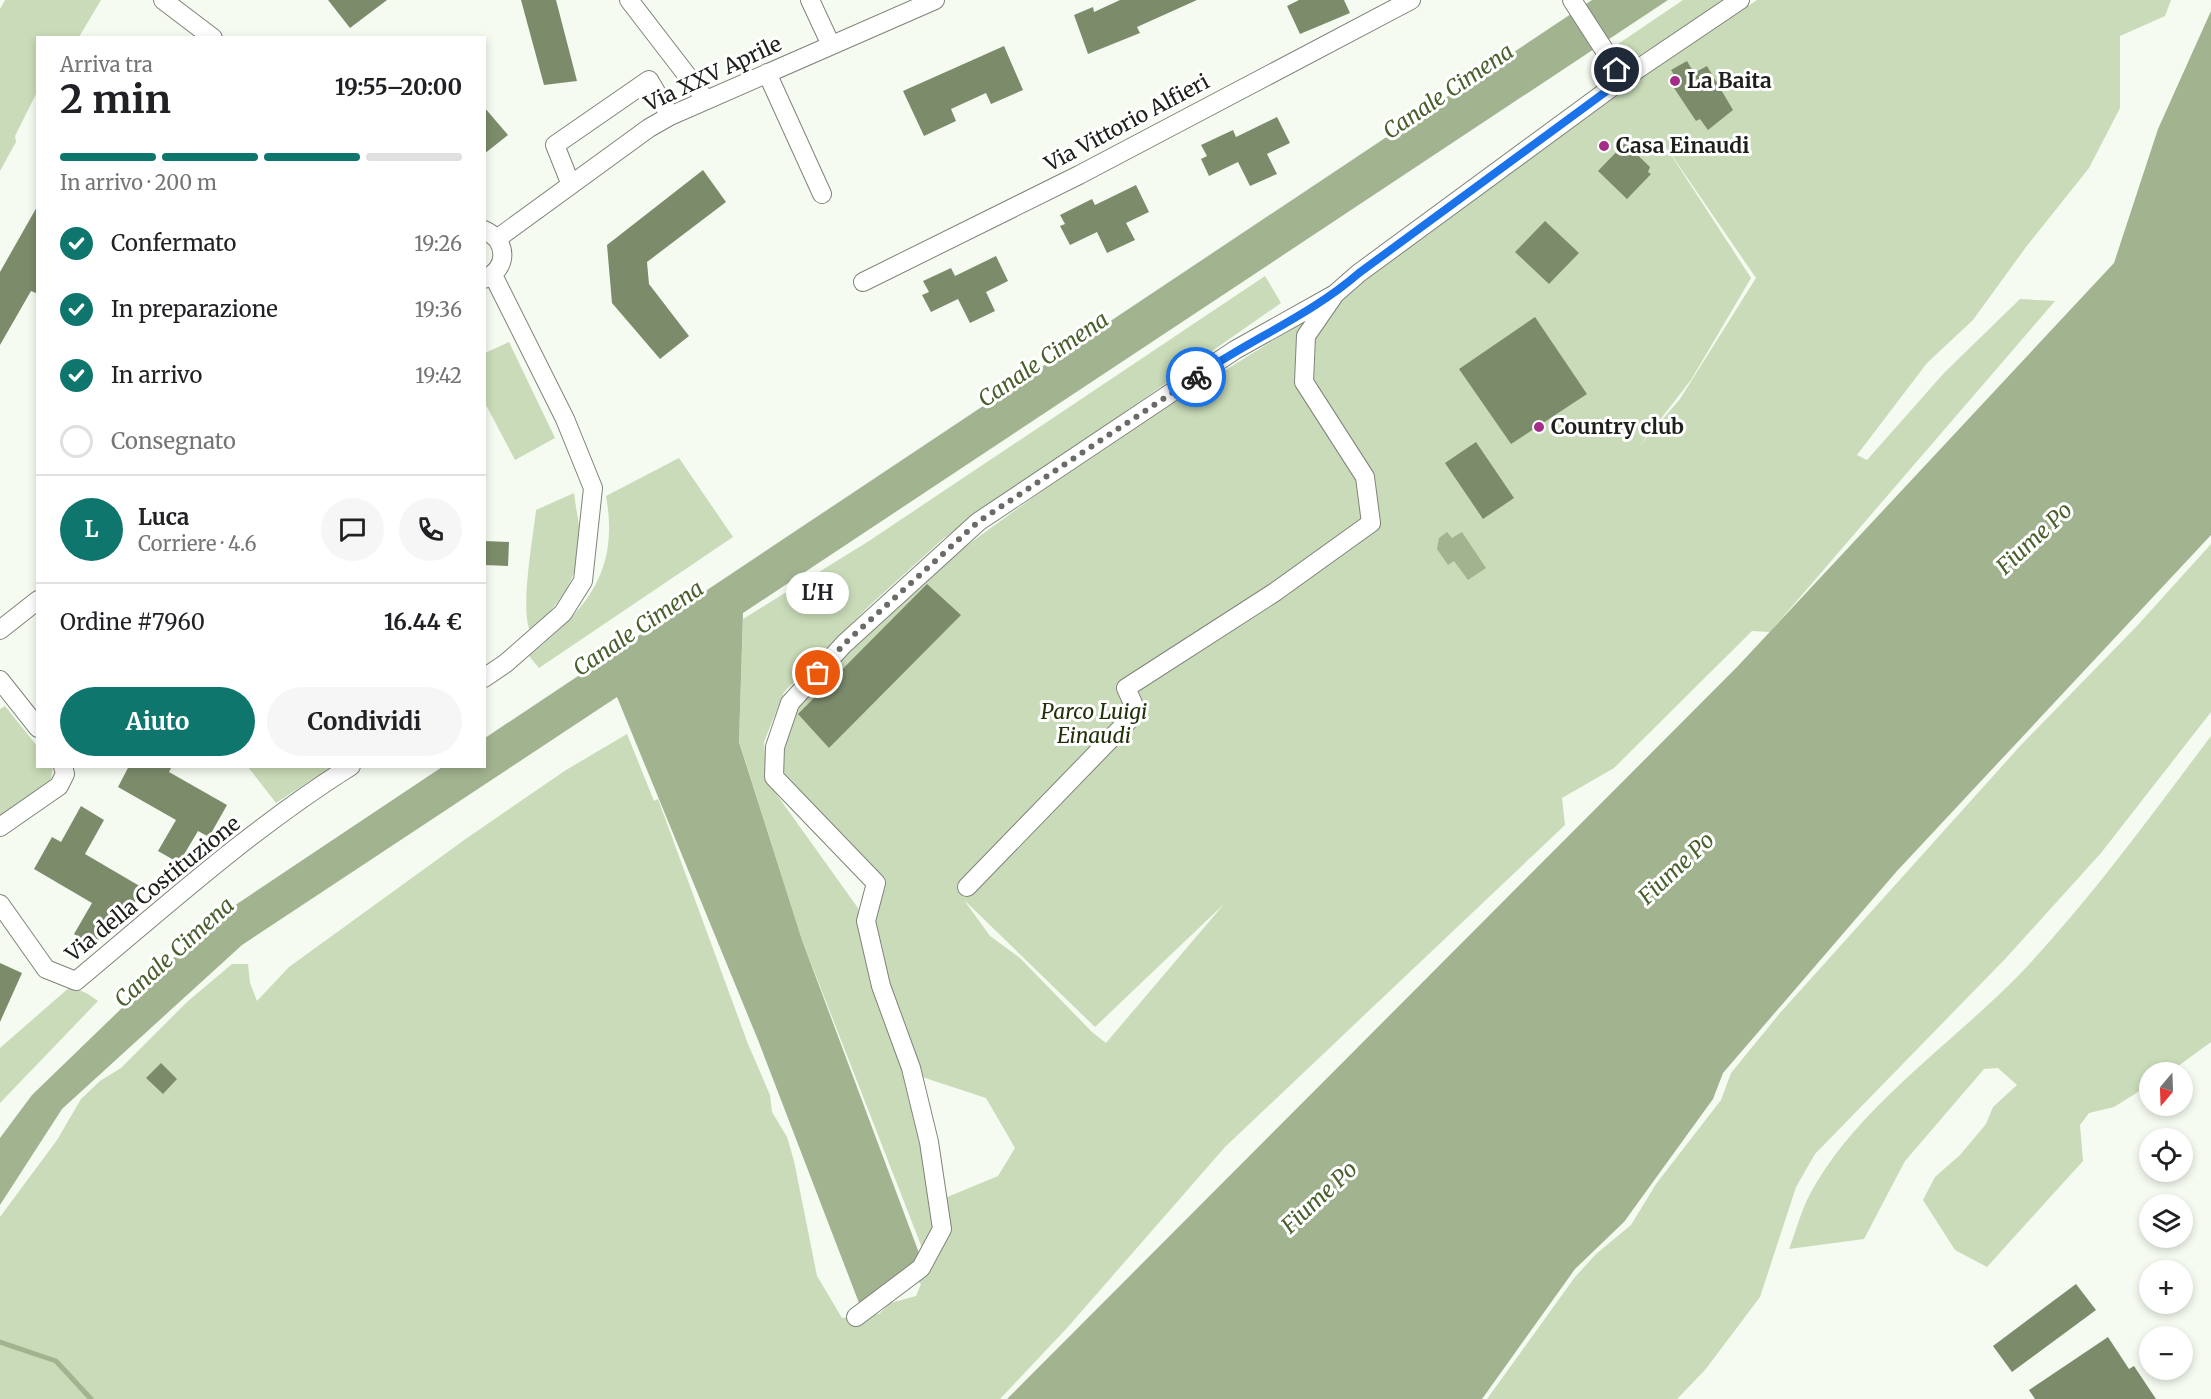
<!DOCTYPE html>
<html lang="it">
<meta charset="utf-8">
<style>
body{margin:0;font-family:Merriweather,serif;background:#f6f6f6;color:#202124;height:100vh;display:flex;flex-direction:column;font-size:22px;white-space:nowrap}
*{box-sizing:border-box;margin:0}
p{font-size:20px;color:#757577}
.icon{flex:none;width:33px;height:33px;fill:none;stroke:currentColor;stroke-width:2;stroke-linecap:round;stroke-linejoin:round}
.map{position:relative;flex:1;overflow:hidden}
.sheet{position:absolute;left:36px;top:36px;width:450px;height:732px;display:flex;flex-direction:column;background:#fff;border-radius:0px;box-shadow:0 3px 9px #0003}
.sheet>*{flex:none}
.needle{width:39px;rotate:199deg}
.controls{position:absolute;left:2139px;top:1062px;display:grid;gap:12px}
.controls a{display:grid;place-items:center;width:54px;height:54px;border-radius:50%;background:#fff;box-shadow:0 3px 9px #0003;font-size:30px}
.pin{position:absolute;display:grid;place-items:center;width:51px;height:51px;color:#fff;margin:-26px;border:3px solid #fff;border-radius:50%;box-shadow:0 2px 6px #0007}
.courier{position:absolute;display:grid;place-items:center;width:60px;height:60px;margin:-30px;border:4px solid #1a73e8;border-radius:50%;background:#fff;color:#222;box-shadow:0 2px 8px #0007}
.bubble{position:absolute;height:42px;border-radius:21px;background:#fff;box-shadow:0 3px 9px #0003;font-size:20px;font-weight:700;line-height:42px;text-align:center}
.summary em{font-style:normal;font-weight:700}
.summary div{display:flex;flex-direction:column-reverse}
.summary{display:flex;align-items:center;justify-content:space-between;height:102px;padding:0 24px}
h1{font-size:39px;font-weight:700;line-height:45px}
.bar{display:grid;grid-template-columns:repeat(4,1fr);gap:9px 6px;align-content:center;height:72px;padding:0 24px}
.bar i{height:8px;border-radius:4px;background:#e0e0e0}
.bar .on{background:#0f766e}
.bar p{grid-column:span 4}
.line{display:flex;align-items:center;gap:15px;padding:0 24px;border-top:2px solid #e0e0e0}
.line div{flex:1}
.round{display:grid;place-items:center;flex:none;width:63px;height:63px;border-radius:32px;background:#f6f6f6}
ol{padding:0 24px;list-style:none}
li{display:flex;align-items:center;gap:18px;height:66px}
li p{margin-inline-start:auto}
li .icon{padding:6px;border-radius:50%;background:#0f766e;color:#fff;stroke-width:4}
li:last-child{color:#757577}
li i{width:33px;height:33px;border:3px solid #e0e0e0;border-radius:50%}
.primary-button{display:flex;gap:12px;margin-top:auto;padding:12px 24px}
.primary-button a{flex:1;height:69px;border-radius:36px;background:#0f766e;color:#fff;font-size:24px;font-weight:700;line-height:69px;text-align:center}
.primary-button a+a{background:#f6f6f6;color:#202124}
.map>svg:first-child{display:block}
.green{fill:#c9dbb8;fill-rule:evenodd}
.water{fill:#a2b390}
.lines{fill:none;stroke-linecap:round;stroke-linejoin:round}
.stream{stroke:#a2b390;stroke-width:5}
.building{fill:#7c8c6b}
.street-casing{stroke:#7f847a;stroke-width:20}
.street{stroke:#fff;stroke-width:18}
.done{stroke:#696c66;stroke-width:6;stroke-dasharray:0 10.8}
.route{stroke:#1a73e8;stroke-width:8}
.poi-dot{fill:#a42e87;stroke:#fff;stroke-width:2}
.labels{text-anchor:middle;stroke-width:6;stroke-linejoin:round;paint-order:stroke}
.street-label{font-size:21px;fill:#1d1f1b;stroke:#fff}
.poi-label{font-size:21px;font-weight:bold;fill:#1d1f1b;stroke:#fff;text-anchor:start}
.park-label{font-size:21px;font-style:italic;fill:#203109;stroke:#fff}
.water-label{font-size:22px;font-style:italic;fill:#49602d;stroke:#fff}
</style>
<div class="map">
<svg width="2211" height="1399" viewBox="0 0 2211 1399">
<rect width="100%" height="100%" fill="#f5fbf0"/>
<!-- green -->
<path class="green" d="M5 0H101L79 37 38 38 37 92 15 136 16 142 0 171V9Z
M1683 0H1729L1637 57 1631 49H1620L1618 44Z
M1757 0H2171L2165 16 2120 36V108L2089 168 2026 247 1973 320 1927 363 1857 455 1867 460 1944 373 2020 299 2055 301 1770 632 1752 631 1614 768 1562 798 1565 825 1225 1147 1067 1328 1000 1399H0V1217L57 1140 81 1099 100 1081 121 1068 187 1002 232 964H248L250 983 257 1001 289 967 467 838 566 770 627 734 654 801 658 799 748 1044 770 1095 772 1112 787 1137 794 1161 817 1276 842 1318 879 1314 890 1303 916 1296 921 1284 907 1270 924 1253 802 940 739 741 743 619 869 541 1265 276 1281 303 944 538 869 606 784 692 764 742 767 781 858 908 875 984 908 1086 935 1223 945 1198 998 1176 1015 1148 986 1098 919 1076 899 1022 871 921 883 888 886 889 779 776 784 733 805 693 879 620 955 554 1098 450 1344 296 1370 272 1597 107ZM1662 141 1756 278 1680 399 1638 448 1691 380 1751 278ZM964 900 1095 1027 1224 904 1106 1043 1092 1032 1020 958 990 936Z
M509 342 555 438 515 460 485 403V353Z
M679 458 733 537 539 668 529 656C585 610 620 574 606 496Z
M574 493C576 512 583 536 579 554 574 586 554 610 530 631 520 607 533 539 536 510Z
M2211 544V712L2101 853 2006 958 1815 1154 1796 1187 1760 1297 1705 1370 1677 1399H1487L1575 1277 1596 1254 1631 1225 1656 1184 1721 1100 1731 1073 1780 1013 2021 745 2136 627Z
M5 706 37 746 38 766 53 767 50 784 0 822V709Z
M2211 736V1042L2170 1072H2150L2149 1085 2114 1107 2089 1113 2080 1125 2083 1161 1987 1267 1955 1250 1923 1200 1935 1177 1960 1155 1986 1124 1993 1107 2017 1085 1998 1068 1984 1069 1905 1161 1864 1239 1789 1249C1796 1231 1801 1211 1810 1194 1857 1107 1952 1044 2020 974 2090 900 2150 817 2211 736Z
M248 767H331L276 803Z
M71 986 88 994 98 1001 0 1103V1048Z"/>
<!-- water -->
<path class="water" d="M1592 0H1668L743 613 739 742 802 940 922 1261 859 1303 758 1040 617 697 242 945 62 1109 0 1205V1138L32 1095 213 920 442 767 484 766 485 738Z
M2211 11V535L1897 871 1723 1073 1713 1099 1624 1222 1575 1269 1482 1399H1007L1737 667 2114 263 2158 129Z
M1447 532 1452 538 1462 532 1486 568 1468 580 1454 561 1448 565 1437 549 1439 538Z"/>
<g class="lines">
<!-- stream -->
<path class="stream" d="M0 1342 56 1361 91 1399"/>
</g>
<!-- building -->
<path class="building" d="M328 0H387L350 28Z
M521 0H556L577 81 544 85Z
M1120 0H1197L1137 27 1140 33 1088 54 1074 15 1093 7 1094 12Z
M1299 0H1344L1350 13 1300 34 1287 6Z
M1004 46 1023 90 991 104 986 93 951 109 956 121 924 136 903 91Z
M1687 61 1694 73 1707 66 1733 110 1708 130 1700 119 1696 121 1674 88 1679 83 1671 70Z
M484 107 508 135 484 154Z
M1277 117 1290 143 1267 154 1277 174 1250 186 1238 162 1209 176 1201 159 1207 156 1201 145 1233 130 1236 137Z
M1625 143 1650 167 1648 172 1651 174 1627 199 1598 171Z
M703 170 726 202 647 262 649 284 689 336 660 359 612 303 607 245Z
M1136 185 1149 212 1126 223 1135 240 1107 253 1097 232 1070 245 1060 226 1065 224 1060 215 1092 199 1095 205Z
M38 205V294L31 291 0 345V272Z
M1545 221 1579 253 1549 284 1515 252Z
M996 256 1008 281 986 292 995 311 970 323 958 299 931 312 922 295 929 292 923 281 951 268 955 276Z
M1535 317 1587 394 1511 444 1459 369Z
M1476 442 1514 498 1483 519 1445 463Z
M484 541 509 542 508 566 484 565Z
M927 584 961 615 829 748 798 714Z
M129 766H172L169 772 227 805 209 837 198 831 179 863 158 851 176 820 118 787Z
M81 806 104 820 85 854 143 888 125 919 114 913 95 946 74 934 92 903 34 869 52 837 61 842Z
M0 963 22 973 0 1022Z
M161 1063 177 1079 163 1094 146 1078Z
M2076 1284 2096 1310 2012 1372 1993 1346Z
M2108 1337 2129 1369 2134 1366 2156 1399H2035L2029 1390Z"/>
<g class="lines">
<defs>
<path id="street" d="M163 0 213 38
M629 0 706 100
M810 0 831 45
M1572 0 1623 79
M767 73 822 194
M571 185 555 145 649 80 670 116
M484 230C508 240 509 269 484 279
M498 238 649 128 670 116 935 0
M863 282 1079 175 1411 0
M0 630 38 600
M484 678 506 663 563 613 583 581 593 488 565 419 493 275
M0 680 38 728
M0 827 59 786 65 774 63 766
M967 887 1127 722 1135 708 1126 688 1275 592 1371 523 1365 477 1304 382 1306 336 1335 294 1359 273 1623 79 1740 0
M0 904 46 969 76 981C165 907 252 828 351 766
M856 1317 921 1268 942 1229 929 1142 911 1068 881 986 866 921 876 883 774 777 775 747 790 703 844 644 978 522 1235 350 1335 294"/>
</defs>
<!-- street casing -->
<use href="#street" class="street-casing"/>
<!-- street -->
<use href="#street" class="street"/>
</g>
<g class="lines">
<!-- done -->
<path class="done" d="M818 673 844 644 978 522 1196 377"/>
<!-- route -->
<path class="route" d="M1196 377C1249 340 1311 315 1359 273L1623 79 1617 70"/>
</g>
<!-- markers -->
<g class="poi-dot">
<circle cx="1675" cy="81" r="6"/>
<circle cx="1604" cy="146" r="6"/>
<circle cx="1539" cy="427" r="6"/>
</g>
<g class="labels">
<!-- street labels -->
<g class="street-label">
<text transform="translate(713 74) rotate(-25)" y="7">Via XXV Aprile</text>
<text transform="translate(1127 123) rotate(-28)" y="7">Via Vittorio Alfieri</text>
<text transform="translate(153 889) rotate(-39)" y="7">Via della Costituzione</text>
</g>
<!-- poi labels -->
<g class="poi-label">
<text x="1687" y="88">La Baita</text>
<text x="1616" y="153">Casa Einaudi</text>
<text x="1551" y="434">Country club</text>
</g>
<!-- park labels -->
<g class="park-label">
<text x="1094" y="719">Parco Luigi<tspan x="1094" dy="24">Einaudi</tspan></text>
</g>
<!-- water labels -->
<g class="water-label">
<text transform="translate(1448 91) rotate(-34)" y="8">Canale Cimena</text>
<text transform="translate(1043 359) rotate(-34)" y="8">Canale Cimena</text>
<text transform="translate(2034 538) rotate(-43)" y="8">Fiume Po</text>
<text transform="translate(638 628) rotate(-34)" y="8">Canale Cimena</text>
<text transform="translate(1676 868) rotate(-43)" y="8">Fiume Po</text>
<text transform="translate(174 952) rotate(-42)" y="8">Canale Cimena</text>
<text transform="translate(1319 1197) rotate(-43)" y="8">Fiume Po</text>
</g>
</g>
</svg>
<div class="controls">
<a><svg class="needle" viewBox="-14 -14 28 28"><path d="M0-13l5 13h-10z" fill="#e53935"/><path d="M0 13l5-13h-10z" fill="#757577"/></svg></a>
<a><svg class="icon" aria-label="locate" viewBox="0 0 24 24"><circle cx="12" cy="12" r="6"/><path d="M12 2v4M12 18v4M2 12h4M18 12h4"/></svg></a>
<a><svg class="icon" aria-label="layers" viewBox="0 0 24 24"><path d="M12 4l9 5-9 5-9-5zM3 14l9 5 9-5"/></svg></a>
<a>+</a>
<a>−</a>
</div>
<div class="pin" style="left:818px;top:673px;background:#ea580c"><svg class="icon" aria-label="bag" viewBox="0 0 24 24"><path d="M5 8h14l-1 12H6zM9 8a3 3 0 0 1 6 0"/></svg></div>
<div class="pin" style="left:1617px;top:70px;background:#1f2937"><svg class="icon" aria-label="home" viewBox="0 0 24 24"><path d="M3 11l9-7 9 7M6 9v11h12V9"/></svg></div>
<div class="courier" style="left:1196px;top:377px"><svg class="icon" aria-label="bike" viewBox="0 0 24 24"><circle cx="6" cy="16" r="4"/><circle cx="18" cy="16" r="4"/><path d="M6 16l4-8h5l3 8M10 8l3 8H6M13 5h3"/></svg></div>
<div class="bubble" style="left:786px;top:572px;width:63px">L'H</div>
<section class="sheet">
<div class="summary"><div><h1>2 min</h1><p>Arriva tra</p></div><em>19:55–20:00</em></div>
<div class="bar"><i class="on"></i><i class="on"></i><i class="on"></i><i></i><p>In arrivo · 200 m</p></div>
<ol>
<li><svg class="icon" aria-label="check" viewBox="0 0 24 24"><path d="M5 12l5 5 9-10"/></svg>Confermato<p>19:26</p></li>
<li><svg class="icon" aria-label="check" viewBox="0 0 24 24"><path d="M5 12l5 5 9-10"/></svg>In preparazione<p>19:36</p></li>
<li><svg class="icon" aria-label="check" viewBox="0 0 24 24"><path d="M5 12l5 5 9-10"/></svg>In arrivo<p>19:42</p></li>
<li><i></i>Consegnato</li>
</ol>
<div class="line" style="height:108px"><b class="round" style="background:#0f766e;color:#fff">L</b><div><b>Luca</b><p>Corriere · 4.6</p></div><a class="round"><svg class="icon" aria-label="chat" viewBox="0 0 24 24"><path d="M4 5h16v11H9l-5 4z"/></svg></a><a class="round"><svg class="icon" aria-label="phone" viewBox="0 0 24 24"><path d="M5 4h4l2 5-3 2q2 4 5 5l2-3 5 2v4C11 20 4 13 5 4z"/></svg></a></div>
<div class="line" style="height:78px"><div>Ordine #7960</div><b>16.44 €</b></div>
<div class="primary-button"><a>Aiuto</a><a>Condividi</a></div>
</section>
</div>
